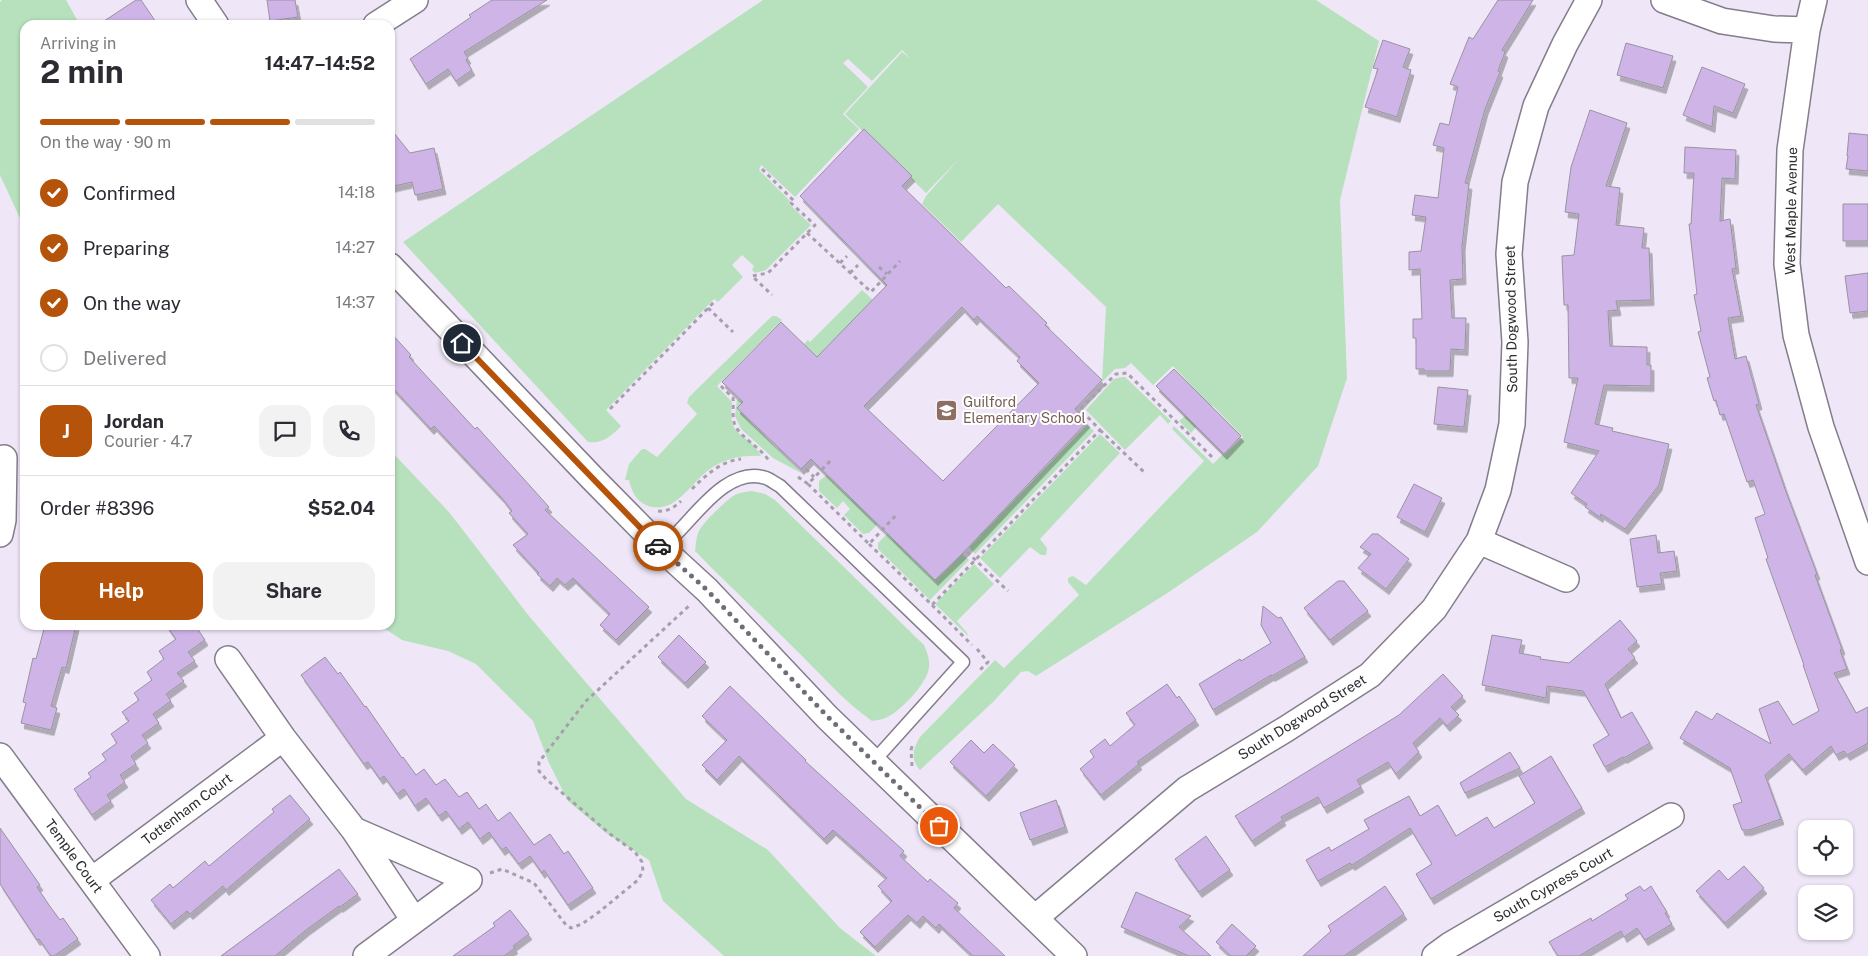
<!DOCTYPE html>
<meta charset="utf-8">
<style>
body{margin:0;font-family:"Public Sans",sans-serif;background:#f2f2f3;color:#2b2b33;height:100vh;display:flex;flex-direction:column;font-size:19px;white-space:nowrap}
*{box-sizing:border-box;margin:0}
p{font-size:16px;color:#7c7c81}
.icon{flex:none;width:28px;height:28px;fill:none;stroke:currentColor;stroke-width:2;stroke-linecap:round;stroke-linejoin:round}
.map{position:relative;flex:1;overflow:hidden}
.sheet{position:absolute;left:20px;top:20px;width:375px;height:610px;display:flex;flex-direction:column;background:#fff;border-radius:15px;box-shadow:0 1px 4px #0004}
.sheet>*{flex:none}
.fabs{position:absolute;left:1798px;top:820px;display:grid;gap:10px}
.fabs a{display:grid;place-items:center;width:55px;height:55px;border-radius:10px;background:#fff;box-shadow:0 1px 4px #0004;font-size:25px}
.pin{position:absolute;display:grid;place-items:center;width:42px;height:42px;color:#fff;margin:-21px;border:2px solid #fff;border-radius:50%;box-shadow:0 1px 5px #0007}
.courier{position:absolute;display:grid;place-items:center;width:50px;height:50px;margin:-25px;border:4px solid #b45309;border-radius:50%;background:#fff;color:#222;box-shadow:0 1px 6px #0007}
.overview em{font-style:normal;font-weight:700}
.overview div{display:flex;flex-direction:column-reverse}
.overview{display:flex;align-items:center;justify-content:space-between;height:85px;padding:0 20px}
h1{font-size:32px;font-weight:700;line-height:38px}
.bar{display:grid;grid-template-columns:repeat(4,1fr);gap:8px 5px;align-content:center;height:60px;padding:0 20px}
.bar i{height:6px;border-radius:4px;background:#e1e1e2}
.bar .on{background:#b45309}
.bar p{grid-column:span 4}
.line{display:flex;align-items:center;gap:12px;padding:0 20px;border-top:1px solid #e1e1e2}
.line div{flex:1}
.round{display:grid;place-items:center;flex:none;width:52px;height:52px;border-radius:15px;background:#f2f2f3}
ol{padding:0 20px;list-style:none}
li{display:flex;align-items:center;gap:15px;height:55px}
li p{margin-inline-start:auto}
li .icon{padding:5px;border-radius:50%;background:#b45309;color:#fff;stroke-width:4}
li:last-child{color:#7c7c81}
li i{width:28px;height:28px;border:2px solid #e1e1e2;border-radius:50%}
.action{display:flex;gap:10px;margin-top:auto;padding:10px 20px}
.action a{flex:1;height:58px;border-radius:15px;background:#b45309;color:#fff;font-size:20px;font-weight:700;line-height:58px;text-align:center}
.action a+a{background:#f2f2f3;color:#2b2b33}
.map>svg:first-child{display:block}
.green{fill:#b7e1bd}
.building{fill:#ceb4e7;stroke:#9993a1;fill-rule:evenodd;filter:url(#shadow)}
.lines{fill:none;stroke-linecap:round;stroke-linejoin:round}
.service-casing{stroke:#847d8b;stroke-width:15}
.minor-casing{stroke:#847d8b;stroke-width:28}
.path{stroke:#a6a0ac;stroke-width:3;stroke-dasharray:4 4;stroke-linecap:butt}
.service{stroke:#fff;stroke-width:12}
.minor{stroke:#fff;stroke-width:25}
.done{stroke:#716d76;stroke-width:5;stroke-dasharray:0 9}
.route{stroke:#b45309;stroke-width:6}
.labels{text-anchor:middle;stroke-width:4;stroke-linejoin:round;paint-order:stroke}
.street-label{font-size:14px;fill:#2d2b30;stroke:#fff}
.education-label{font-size:14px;fill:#785e54;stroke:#fff;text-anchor:start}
</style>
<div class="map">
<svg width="1868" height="956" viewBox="0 0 1868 956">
<defs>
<filter id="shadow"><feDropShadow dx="3" dy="5.5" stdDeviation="0" flood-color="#0004"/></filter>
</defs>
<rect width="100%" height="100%" fill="#efe7f7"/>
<!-- green -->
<path class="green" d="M2 0H66L80 25H25V229L0 175V2Z
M763 0H1316L1379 41 1340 200 1347 378 1318 466 1257 532 1169 592 1036 676 1028 671 1021 672 993 702 920 770C910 759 913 748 920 737L995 660 1004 668 1079 595 1068 582V578L1073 576 1086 585 1204 461 1172 429 1174 426 1213 464 1223 454 1224 455 1243 437 1213 406 1194 424 1196 427 1191 433 1179 421 1185 416 1186 417 1203 398 1173 366 1153 385 1131 363 1125 368 1115 369 1102 382 1106 307 998 204 961 242 922 204 926 196 959 159 926 193 845 114 902 52 911 59 902 50 872 81 848 59 843 63 868 87 843 114 859 129 795 197 761 165 759 170 790 201 788 203 811 225 766 270 755 273 752 270 754 266 742 255 732 265 743 277 718 302 714 299 606 410 621 426C612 436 602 444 588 442L403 242Z
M862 290 873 300 817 357 804 344 808 340 810 342Z
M772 316H776L782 320 717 386 732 402C727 442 748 430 761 456 742 455 726 458 710 469 690 483 674 517 646 505 636 501 631 490 629 480H625L629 464 642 449H645L657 457 697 414 687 403 689 397Z
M1122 377H1125L1171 421 1168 424 1160 415 1125 450 1086 410 1114 379Z
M737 399 742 402 737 408 801 473 773 458 741 429 735 416Z
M1087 425 1094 431 975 554 969 547Z
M1100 434 1120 453 1040 539 1047 548 1046 555H1041L1030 547 1000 578 980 558Z
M390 450 449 512 529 616 686 799 768 850 840 928 876 956H724L663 901 649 860 606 833 568 801 549 763 533 721 476 664 448 651 402 640 379 625H390Z
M827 475 874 521 890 505 893 508 869 533 863 534 844 515 850 509 843 501 837 508 819 491V481Z
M752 491 765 494 775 500 924 645C927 652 930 659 929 667 928 682 903 708 891 715 885 719 879 720 872 721 843 701 819 672 794 648 761 615 727 584 695 551 696 544 696 537 699 531 703 522 725 502 733 496 739 492 746 492 752 491Z
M891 530 935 580 962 554 969 560 930 600 878 549V543Z
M974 564 994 584 957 621 967 633 968 636 935 604Z"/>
<!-- building -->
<path class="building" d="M136 0H141L158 25H98Z
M267 0H295L298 17 270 21Z
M492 0H547L464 52 468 58 466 60 472 70 456 81 448 69 426 84 410 59 471 17 469 15Z
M1498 0H1533L1502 50 1505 52 1498 71 1500 72 1485 109 1465 183 1469 184 1462 246 1463 279 1450 280 1452 318H1466L1465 350 1451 349 1450 371H1424V369H1416V338H1413V319H1422L1420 269 1409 270V252L1421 251 1426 217 1412 215 1415 195 1438 198 1444 148 1433 145 1440 123 1449 125 1458 87 1450 84 1469 37 1473 39Z
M1383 40 1410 49 1403 67 1411 70 1397 117 1365 107 1378 69 1373 68Z
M1626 43 1673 56 1663 88 1617 75Z
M1702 67 1745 84 1733 113 1714 106 1712 127 1683 115Z
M1590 110 1627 123 1606 186 1620 188 1616 225 1644 228 1642 248H1649L1651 300 1616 301 1618 310 1608 311 1610 346 1647 347V365H1651V386L1604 385 1595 424 1613 428 1612 431 1669 444 1659 485 1625 529 1601 514 1600 517 1585 507 1587 504 1571 493 1599 451 1564 442 1578 378H1569L1568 305H1564L1562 256 1574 255 1579 214 1565 212 1571 167Z
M390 128 410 153 434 148 443 189 415 195 412 182 390 187Z
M864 129 912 176 902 186 1006 288 1009 286 1047 323 1045 325 1102 380 1075 409 1087 422 962 554 935 580 811 459 801 469 737 408 743 402 722 382 781 322 817 357 887 285 800 196ZM962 307 974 320 977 316 1020 357 1017 361 1039 383 943 481 864 406Z
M1849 133 1868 135V171L1846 169 1848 156H1847Z
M1685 147 1736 150 1735 179 1722 178 1720 221 1730 219 1736 268 1732 269 1741 316 1728 318 1735 359 1746 356 1759 404 1756 405 1785 489 1817 574 1815 575 1842 649 1840 650 1847 669 1834 673 1856 713 1868 707V743L1847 755 1844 751 1836 755 1831 746 1803 770 1789 754 1765 775 1781 819 1749 830H1742L1733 805 1742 802 1730 768 1680 738 1696 711 1712 720 1717 713 1771 744 1759 709 1778 701 1793 725 1819 711 1803 665H1804L1766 559 1768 558 1755 518 1765 514 1753 480 1747 482 1724 414 1720 415 1716 400 1714 401 1707 378 1710 377 1698 332 1701 331 1694 295 1697 294 1689 224H1691L1694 173H1684Z
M1843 204H1868V241H1843Z
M1868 273V311L1850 313 1845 276Z
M390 332 411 355 409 357 475 429 477 427 549 507 545 510 649 607 616 640 600 625 610 614 573 578 565 585 557 578 550 586 537 574 539 573 513 545 528 534 509 513 512 511 502 498 434 426 431 429 390 385Z
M1174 369 1241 436 1224 454 1156 386Z
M1438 387 1468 390 1464 427 1434 424Z
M1414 484 1442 498 1425 532 1397 517Z
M1372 534H1378L1409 559 1386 589 1358 568 1371 554 1360 547Z
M1656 535 1658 553 1674 551 1677 571 1660 573 1662 584 1637 587 1630 539Z
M1338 581H1344L1368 611 1330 640 1304 608Z
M1263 606 1278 618 1281 617 1305 657 1272 676 1271 675 1213 710 1199 684 1240 659 1241 661 1271 643 1261 625Z
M1620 620 1637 641 1628 649 1635 658 1605 684 1621 718 1632 712 1650 743 1624 758 1623 757 1605 767 1593 745 1609 735 1583 691 1547 686 1546 698 1482 685 1492 635 1522 640 1519 653 1541 657 1540 659 1569 663Z
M45 625H76L66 668 62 667 51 706 57 708 51 730 21 723 26 703 23 702 33 658 36 659Z
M166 625H195L205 640 188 652 195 661 177 673 184 681 166 694 171 701 153 714 159 723 142 735 148 743 131 756 136 764 120 775 125 782 107 795 111 801 92 815 74 789 91 777 88 773 106 760 102 754 117 743 111 734 129 721 122 712 139 700 134 693 152 680 147 672 164 659 159 651 176 639Z
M679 635 706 662 685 683 658 657Z
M325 657 338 674 340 672 365 707 366 706 402 758 403 757 416 775 424 769 436 785 445 779 459 797 467 792 479 809 486 804 498 821 510 812 534 845 550 834 564 854 568 851 593 888 568 905 544 870 542 873 530 856 519 864 506 847 502 850 489 832 480 839 468 822 459 829 446 811 439 816 426 798 415 806 404 789 397 794 384 776 380 779 368 762 364 764 301 675Z
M1443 674 1463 696 1451 707 1459 715 1447 726 1440 718 1413 743 1419 752 1396 774 1388 762 1357 780 1361 787 1324 808 1318 797 1281 817 1283 820 1252 841 1235 816 1399 715Z
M1167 684 1177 698 1179 696 1196 720 1137 762 1139 764 1101 795 1080 769 1094 757 1090 751 1105 739 1110 746 1135 725 1126 713Z
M730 686 806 760 805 761 904 851 900 856 928 882 930 879 958 903 954 908 1005 956H973L939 924 936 928 923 916 917 923 908 915 875 947 860 932 892 901 878 886 887 878 833 830 824 839 739 756 717 780 702 765 727 740 702 716Z
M971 740 984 753 993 744 1015 765 986 796 950 762Z
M1510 752 1520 768 1465 793 1460 783Z
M1551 756 1582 808 1431 899 1416 874 1432 864 1410 828 1352 865 1350 863 1318 881 1306 860 1329 847 1331 851 1369 829 1364 820 1409 796 1420 816 1438 805 1456 836 1487 817 1494 828 1535 803 1519 776Z
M290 795 310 819 226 890 223 886 190 914 187 911 171 924 151 900 170 884 173 888 205 861 209 866 274 812 272 809Z
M1056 800 1065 827 1030 840 1020 813Z
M0 828 40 885 37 887 49 905 60 920 63 918 78 939 54 956H51L39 939 37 940 0 884Z
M1206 836 1230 870 1199 892 1175 859Z
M1744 866 1764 888 1725 923 1696 891 1719 870 1728 880Z
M339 869 358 894 340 907 339 906 306 930 275 956H221Z
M1385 886 1404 914 1344 956H1303L1331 931 1328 926Z
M1640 886 1644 891 1651 886 1667 912 1665 913 1672 924 1645 940 1637 928 1624 937 1621 931 1579 956H1558L1549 942 1591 918 1592 921 1628 899 1625 895Z
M1136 892 1191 916 1179 927 1211 956H1189L1121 927Z
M510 910 529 934 513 946 515 948 504 956H453L495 926 493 923Z
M1232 924 1256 946 1246 956H1231L1216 942Z"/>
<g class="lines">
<defs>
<path id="service" d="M659 546C665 542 672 537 678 532 699 511 730 466 766 478 771 480 776 484 780 486L963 662 873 762"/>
<path id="minor" d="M199 0 216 25
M1664 0 1722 21 1774 29 1807 30
M1814 0 1807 30 1790 150 1787 264 1796 335 1821 427 1868 562
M376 25 415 0
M390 266 593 479 659 546 707 590 827 717 1074 956
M0 534 3 520 4 458
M1479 541 1566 579
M228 659 283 738 354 830 414 920
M0 756 147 956
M354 830 469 880 366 956
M92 880 283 738
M1035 918 1187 789 1286 729 1370 675 1434 609 1479 541 1498 490 1512 424 1515 342 1509 254 1515 182 1536 106 1565 44 1589 0
M1435 956 1450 945 1671 816"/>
</defs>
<!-- service casing -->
<use href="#service" class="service-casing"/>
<!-- minor casing -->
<use href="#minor" class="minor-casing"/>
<!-- path -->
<path class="path" d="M762 169 794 201 791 203 815 225 768 273 752 276 772 295
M807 233 871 292 900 261
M840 263 847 256
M879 267 887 274
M850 273 858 265
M708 308 733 332
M721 386 733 398C734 406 732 415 734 422 737 436 761 447 769 461
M610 409 714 302
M1100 430 1145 473
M806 469 814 477
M798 477 808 484 832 459
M808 484 869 544 898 513
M692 489C706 475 721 461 741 459
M658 511C667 512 675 507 681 501
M869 544 932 605 1100 430 1080 409 1116 374 1127 373 1212 457
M967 552 1008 591
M932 605 972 645
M977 649 988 662 978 672
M912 766 911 750 913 743
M490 873 502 869 534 883 566 925 571 928 582 924 599 912 638 880 643 871 642 862 635 852 610 834 546 779 539 771V762L586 701 690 605"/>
<!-- service -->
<use href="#service" class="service"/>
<!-- minor -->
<use href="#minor" class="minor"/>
</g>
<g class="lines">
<!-- done -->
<path class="done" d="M658 546 707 590 828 717 939 826"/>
<!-- route -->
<path class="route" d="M462 343 658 546"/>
</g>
<!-- icons -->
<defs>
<symbol id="school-square" viewBox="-11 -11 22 22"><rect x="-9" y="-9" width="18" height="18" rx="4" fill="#8d6e63" stroke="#fff"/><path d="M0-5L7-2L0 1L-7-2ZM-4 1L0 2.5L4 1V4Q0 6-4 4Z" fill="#fff"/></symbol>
</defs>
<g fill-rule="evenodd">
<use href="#school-square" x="934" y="398" width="25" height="25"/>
</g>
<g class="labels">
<!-- street labels -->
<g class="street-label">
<text transform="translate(1791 211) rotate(-89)" y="5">West Maple Avenue</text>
<text transform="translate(1511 319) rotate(-91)" y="5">South Dogwood Street</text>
<text transform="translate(1302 717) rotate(-32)" y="5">South Dogwood Street</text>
<text transform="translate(187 809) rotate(-37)" y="5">Tottenham Court</text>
<text transform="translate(74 856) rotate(54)" y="5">Temple Court</text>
<text transform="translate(1553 885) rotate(-30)" y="5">South Cypress Court</text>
</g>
<!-- education labels -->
<g class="education-label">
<text x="963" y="407">Guilford<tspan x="963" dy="16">Elementary School</tspan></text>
</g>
</g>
</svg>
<div class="fabs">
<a><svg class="icon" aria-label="locate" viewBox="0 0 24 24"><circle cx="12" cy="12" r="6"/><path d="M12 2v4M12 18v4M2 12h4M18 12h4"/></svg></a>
<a><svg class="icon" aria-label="layers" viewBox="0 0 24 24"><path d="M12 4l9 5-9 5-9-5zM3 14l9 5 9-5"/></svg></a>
</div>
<div class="pin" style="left:939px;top:826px;background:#ea580c"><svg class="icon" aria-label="bag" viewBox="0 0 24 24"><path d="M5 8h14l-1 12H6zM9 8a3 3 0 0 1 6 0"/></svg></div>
<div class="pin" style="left:462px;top:343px;background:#1f2937"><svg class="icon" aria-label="home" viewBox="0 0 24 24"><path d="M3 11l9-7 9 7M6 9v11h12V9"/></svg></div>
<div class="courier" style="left:658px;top:546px"><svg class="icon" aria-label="car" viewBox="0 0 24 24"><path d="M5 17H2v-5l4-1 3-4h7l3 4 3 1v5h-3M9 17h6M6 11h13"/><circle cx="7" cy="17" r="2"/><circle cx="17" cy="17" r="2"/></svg></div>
<section class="sheet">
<div class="overview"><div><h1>2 min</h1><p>Arriving in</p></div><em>14:47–14:52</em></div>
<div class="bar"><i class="on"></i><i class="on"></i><i class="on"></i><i></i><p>On the way · 90 m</p></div>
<ol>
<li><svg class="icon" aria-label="check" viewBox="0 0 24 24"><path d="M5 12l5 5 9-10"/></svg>Confirmed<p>14:18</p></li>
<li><svg class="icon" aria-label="check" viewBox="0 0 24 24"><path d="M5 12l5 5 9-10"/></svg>Preparing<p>14:27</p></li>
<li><svg class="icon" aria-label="check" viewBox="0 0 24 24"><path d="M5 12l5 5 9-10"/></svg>On the way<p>14:37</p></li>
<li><i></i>Delivered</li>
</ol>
<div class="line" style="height:90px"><b class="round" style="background:#b45309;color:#fff">J</b><div><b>Jordan</b><p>Courier · 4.7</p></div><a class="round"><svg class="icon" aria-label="chat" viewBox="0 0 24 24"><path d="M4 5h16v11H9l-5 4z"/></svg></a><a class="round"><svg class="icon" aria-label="phone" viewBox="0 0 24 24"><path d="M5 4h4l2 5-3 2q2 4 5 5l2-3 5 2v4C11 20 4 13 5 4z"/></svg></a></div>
<div class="line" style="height:65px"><div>Order #8396</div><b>$52.04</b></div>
<div class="action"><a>Help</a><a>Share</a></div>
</section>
</div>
